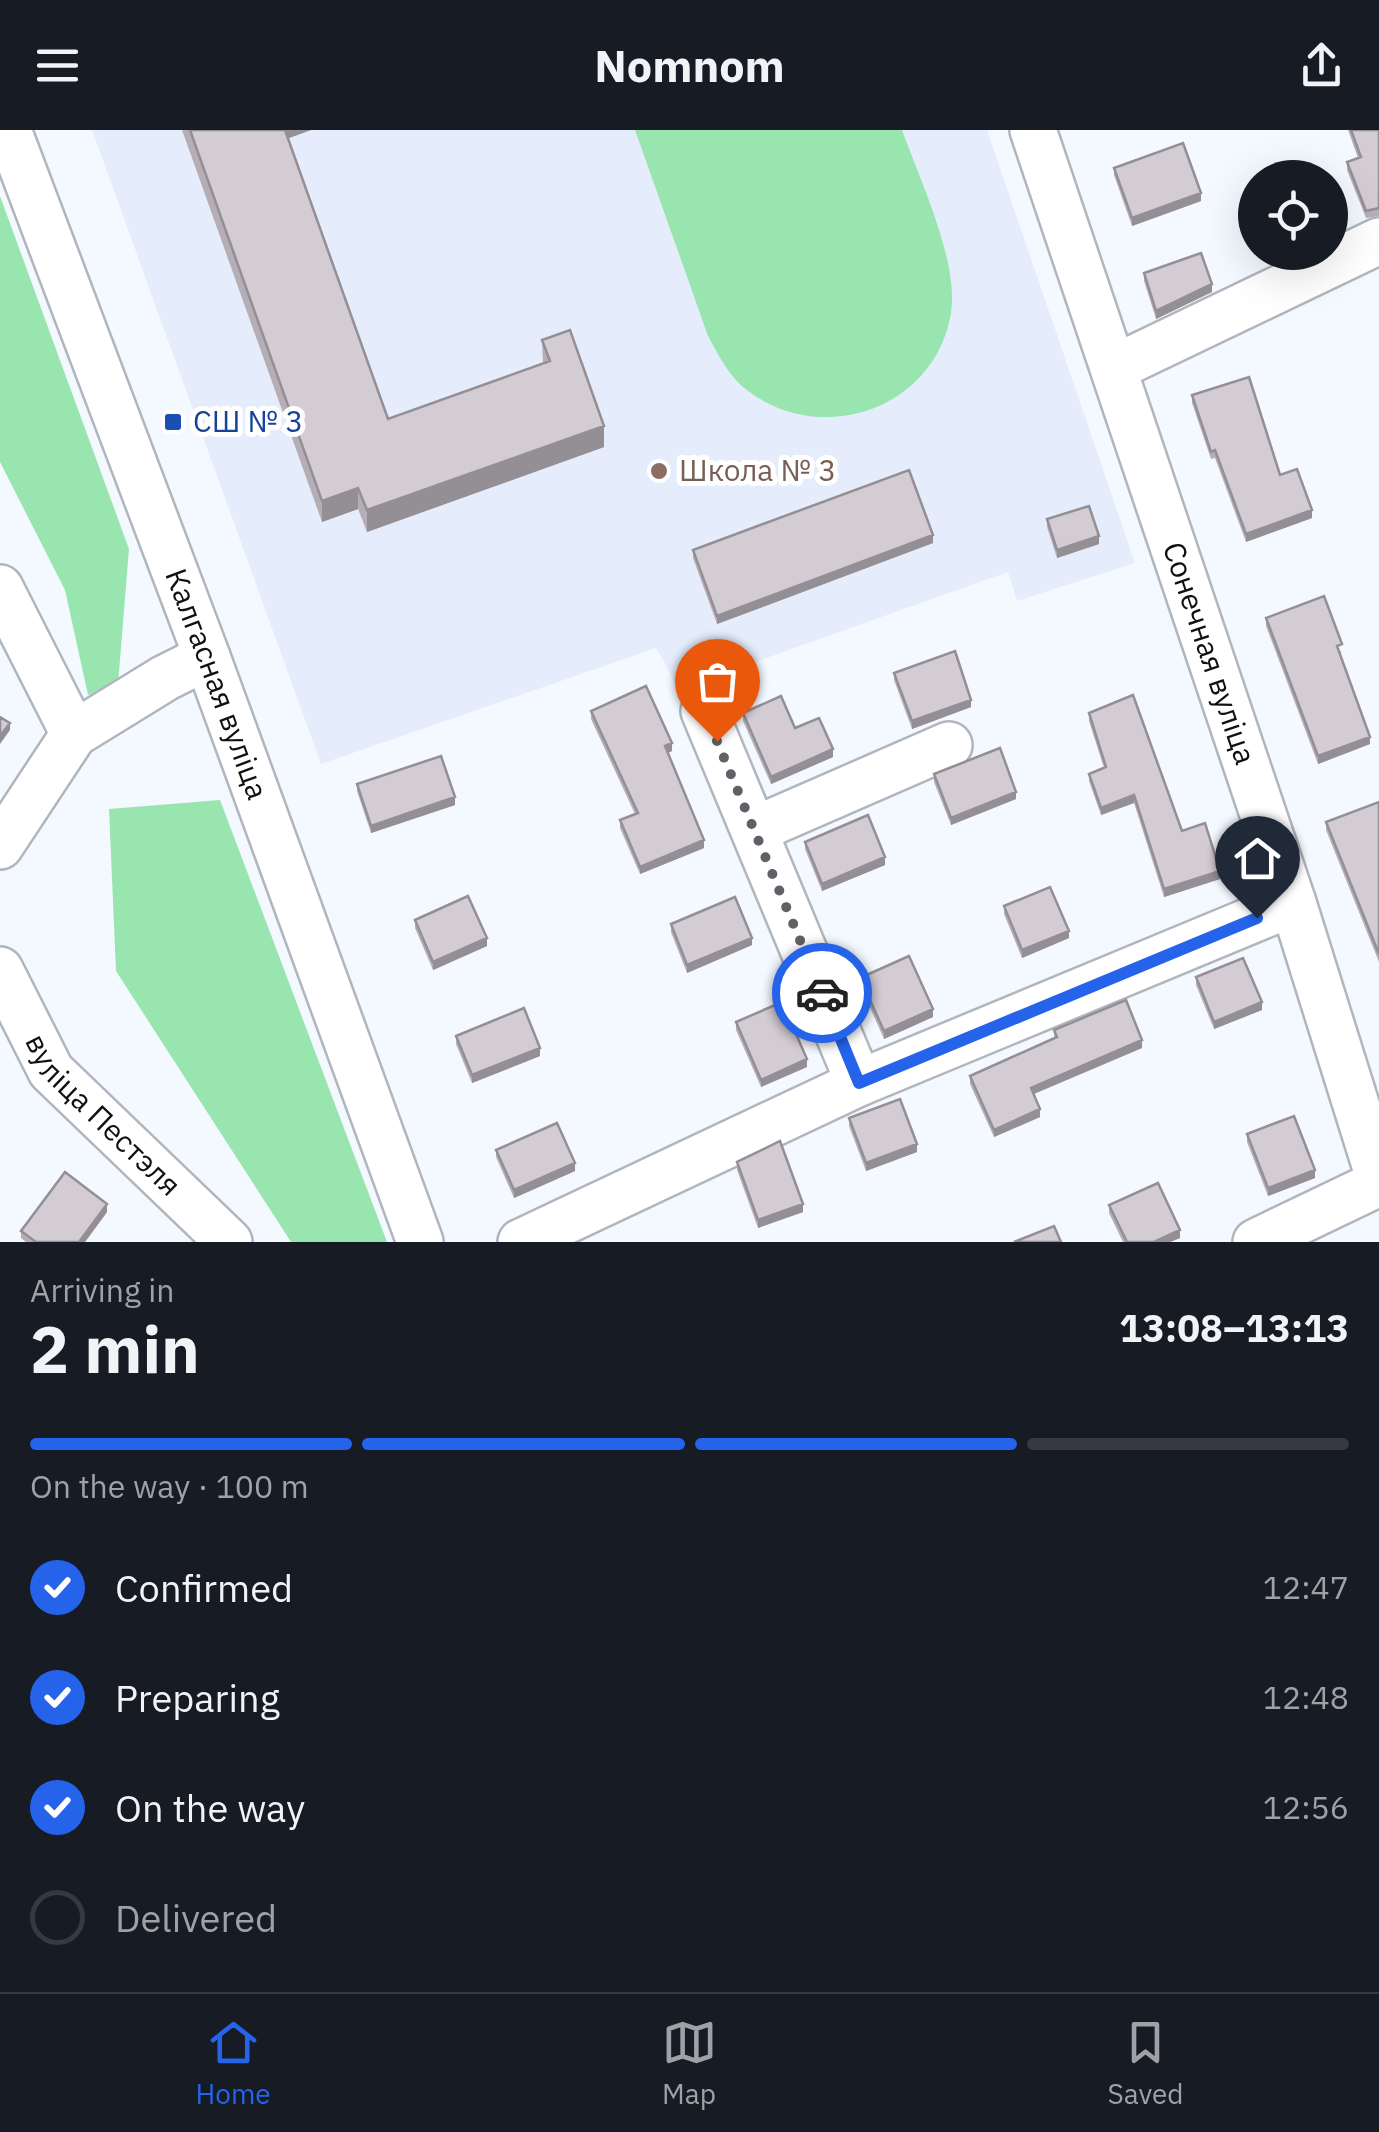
<!DOCTYPE html>
<meta charset="utf-8">
<style>
body{margin:0;font-family:"IBM Plex Sans",sans-serif;background:#20242c;color:#f1f3f6;height:100vh;display:flex;flex-direction:column;font-size:38px;white-space:nowrap}
*{box-sizing:border-box;margin:0}
p{font-size:32px;color:#9ea1a6}
.icon{flex:none;width:55px;height:55px;fill:none;stroke:currentColor;stroke-width:2;stroke-linecap:round;stroke-linejoin:round}
.map{position:relative;height:1112px;overflow:hidden}
.details{display:flex;flex-direction:column;background:#171b24;flex:1}
.details>*{flex:none}
.tools{position:absolute;left:1238px;top:30px;display:grid;gap:20px}
.tools a{display:grid;place-items:center;width:110px;height:110px;border-radius:50%;background:#171b24;box-shadow:0 10px 40px #0002;font-size:50px}
.pin{position:absolute;display:grid;place-items:center;width:85px;height:85px;color:#fff;margin:-102px -42px;border-radius:50% 50% 50% 0;rotate:-45deg;box-shadow:0 0 10px #0007}
.pin .icon{rotate:45deg}
.courier{position:absolute;display:grid;place-items:center;width:100px;height:100px;margin:-50px;border:8px solid #2563eb;border-radius:50%;background:#fff;color:#222;box-shadow:0 2px 12px #0007}
.headline em{font-style:normal;font-weight:700}
.headline div{display:flex;flex-direction:column-reverse}
.headline{display:flex;align-items:center;justify-content:space-between;height:170px;padding:0 30px}
h1{font-size:65px;font-weight:700;line-height:75px}
.bar{display:grid;grid-template-columns:repeat(4,1fr);gap:15px 10px;align-content:center;height:120px;padding:0 30px}
.bar i{height:12px;border-radius:8px;background:#363941}
.bar .on{background:#2563eb}
.bar p{grid-column:span 4}
ol{padding:0 30px;list-style:none}
li{display:flex;align-items:center;gap:30px;height:110px}
li p{margin-inline-start:auto}
li .icon{padding:10px;border-radius:50%;background:#2563eb;color:#fff;stroke-width:4}
li:last-child{color:#9ea1a6}
li i{width:55px;height:55px;border:5px solid #363941;border-radius:50%}
header{display:flex;justify-content:space-between;align-items:center;height:130px;padding:0 30px;background:#171b24;font-size:45px;font-weight:700}
.dock{display:flex;justify-content:space-around;align-items:center;height:140px;border-top:2px solid #363941;background:#171b24;font-size:28px;color:#9ea1a6}
.dock a{display:grid;justify-items:center;gap:5px}
.dock .on{color:#2563eb}
.map>svg:first-child{display:block}
.built{fill:#e5edfc}
.green{fill:#99e5b0}
.lines{fill:none;stroke-linecap:round;stroke-linejoin:round}
.minor-casing{stroke:#b1b5be;stroke-width:50}
.minor{stroke:#fff;stroke-width:45}
.wall{fill:#b5afb5}
.shaded-wall{fill:#948f94}
.building{fill:#d3ccd3;stroke:#948f94;stroke-width:2.5}
.done{stroke:#5f6166;stroke-width:10;stroke-dasharray:0 18}
.route{stroke:#2563eb;stroke-width:12}
.transit-dot{fill:#1a4fb4;stroke:#fff;stroke-width:4}
.education-dot{fill:#8d6e63;stroke:#fff;stroke-width:4}
.labels{text-anchor:middle;stroke-width:10;stroke-linejoin:round;paint-order:stroke}
.transit-label{font-size:30px;fill:#164399;stroke:#fff;text-anchor:start}
.education-label{font-size:30px;fill:#785e54;stroke:#fff;text-anchor:start}
.street-label{font-size:30px;fill:#0f1013;stroke:#fff}
</style>
<header><svg class="icon" aria-label="menu" viewBox="0 0 24 24"><path d="M4 6h16M4 12h16M4 18h16"/></svg>Nomnom<svg class="icon" aria-label="share" viewBox="0 0 24 24"><path d="M12 15V3M7 8l5-5 5 5M5 13v7h14v-7"/></svg></header>
<div class="map">
<svg width="1379" height="1112" viewBox="0 0 1379 1112">
<rect width="100%" height="100%" fill="#f4f8ff"/>
<!-- built -->
<path class="built" d="M92 0H987L1135 433 1017 471 1008 442 679 559 656 518 321 634Z"/>
<!-- green -->
<path class="green" d="M635 0H902C920 50 959 132 951 183 935 279 823 317 748 261 729 247 719 226 708 206Z
M0 66 129 419 118 554 88 565 65 460 0 332Z
M220 670 387 1112H291L116 841 109 679Z"/>
<g class="lines">
<defs>
<g id="minor">
<path id="s1" d="M8 0 207 527 420 1112"/>
<path id="s2" d="M1033 0 1293 773 1379 1048"/>
<path d="M1114 238 1379 111"/>
<path d="M0 458 74 604"/>
<path d="M704 581 859 953"/>
<path d="M754 700 949 615"/>
<path d="M0 716 74 604 165 548 207 527"/>
<path id="s3" d="M0 840 51 941 229 1112"/>
<path d="M521 1112 859 953 1293 773"/>
<path d="M1256 1112 1379 1053"/>
</g>
</defs>
<!-- minor casing -->
<use href="#minor" class="minor-casing"/>
<!-- minor -->
<use href="#minor" class="minor"/>
</g>
<!-- wall -->
<path class="wall" d="M182 0H311L288 8 388 289 543 234 542 210 604 317 367 402 358 379 322 392Z
M1348 0H1379V86L1366 88 1347 40V32L1358 28Z
M1114 38 1201 71 1132 96 1114 45Z
M1144 143 1212 162 1156 189 1144 151Z
M1192 265 1280 345 1312 388 1246 412 1215 328 1211 329 1192 273Z
M1047 389 1099 414 1057 428 1047 397Z
M933 413 717 494 693 428V420Z
M1266 488 1342 522 1340 523 1370 614 1318 634 1266 496Z
M894 543 971 577 912 599 894 550Z
M591 581 672 621 668 623 704 718 640 744 620 698V690L635 684 591 589Z
M743 583 795 598 833 627 771 654 743 591Z
M1089 583 1182 701 1220 749 1164 767 1134 673 1101 685 1089 651V644L1104 638 1089 591Z
M934 644 1016 669 951 695 934 652Z
M357 654 455 675 371 703 357 661Z
M1379 672V832L1326 700V692Z
M805 712 885 735 822 761 805 719Z
M1004 776 1069 808 1022 828 1004 784Z
M415 790 487 816 433 840 415 798Z
M671 794 752 815 687 843 671 802Z
M1196 847 1262 880 1214 899 1196 855Z
M860 848 933 887 884 909 860 855Z
M736 892 807 937 761 957 736 900Z
M1054 900 1142 918 1034 964 1040 987 994 1007 970 954V946L1054 908Z
M456 906 540 926 472 953 456 914Z
M849 988 917 1022 866 1041 849 996Z
M1247 1004 1315 1048 1268 1066 1247 1012Z
M496 1020 575 1041 514 1068 496 1027Z
M737 1032 803 1082 758 1098 737 1040Z
M1109 1075 1180 1108 1170 1112H1123L1109 1083Z
M107 1082 85 1112H26L21 1108V1101Z"/>
<!-- shaded-wall -->
<path class="shaded-wall" d="M281 0H311L281 11Z
M1201 63V71L1132 96V88Z
M1212 154V162L1156 189V181Z
M604 296V317L367 402V380Z
M358 358V379L322 392V371Z
M1312 380V388L1246 412V404Z
M933 405V413L717 494V486Z
M1099 406V414L1057 428V420Z
M971 570V577L912 599V591Z
M10 593V600L0 614V606Z
M1370 607V614L1318 634V626Z
M672 613V621L665 624V616Z
M833 619V627L771 654V647Z
M1016 662V669L951 695V688Z
M1134 665V673L1101 685V678Z
M455 667V675L371 703V696Z
M704 710V718L640 744V737Z
M885 727V735L822 761V754Z
M1220 741V749L1164 767V759Z
M1069 801V808L1022 828V820Z
M487 808V816L433 840V832Z
M752 808V815L687 843V835Z
M1262 872V880L1214 899V892Z
M933 879V887L884 909V901Z
M1142 910V918L1031 965V958Z
M540 918V926L472 953V945Z
M807 929V937L761 957V950Z
M1040 979V987L994 1007V1000Z
M917 1014V1022L866 1041V1033Z
M575 1033V1041L514 1068V1060Z
M1315 1040V1048L1268 1066V1058Z
M107 1074V1082L85 1112H79Z
M803 1074V1082L758 1098V1090Z
M1180 1100V1108L1170 1112H1154Z"/>
<!-- building -->
<path class="building" d="M190 0H285L388 289 550 231 542 210 570 200 604 296 367 380 358 358 322 371Z
M1351 0H1379V78L1366 81 1347 32 1361 27Z
M1183 13 1201 63 1132 88 1114 38Z
M1201 123 1212 154 1156 181 1144 143Z
M1249 247 1280 345 1297 339 1312 380 1246 404 1215 320 1211 322 1192 265Z
M909 340 933 405 717 486 693 420Z
M1089 376 1099 406 1057 420 1047 389Z
M1324 466 1342 514 1337 516 1370 607 1318 626 1266 488Z
M955 521 971 570 912 591 894 543Z
M646 556 672 613 665 616 704 710 640 737 620 690 638 683 591 581Z
M1133 565 1182 701 1205 693 1220 741 1164 759 1134 665 1101 678 1089 644 1106 637 1089 583Z
M781 566 795 598 819 588 833 619 771 647 743 583Z
M0 587 10 593 0 606Z
M1000 618 1016 662 951 688 934 644Z
M441 626 455 667 371 696 357 654Z
M1379 672V824L1326 692Z
M868 685 885 727 822 754 805 712Z
M1050 757 1069 801 1022 820 1004 776Z
M468 766 487 808 433 832 415 790Z
M735 767 752 808 687 835 671 794Z
M909 826 933 879 884 901 860 848Z
M1243 828 1262 872 1214 892 1196 847Z
M1126 870 1142 910 1031 958 1040 979 994 1000 970 946 1057 907 1054 900Z
M782 872 807 929 761 950 736 892Z
M524 878 540 918 472 945 456 906Z
M900 969 917 1014 866 1033 849 988Z
M1294 986 1315 1040 1268 1058 1247 1004Z
M557 993 575 1033 514 1060 496 1020Z
M780 1011 803 1074 758 1090 737 1032Z
M65 1042 107 1074 79 1112H36L21 1101Z
M1158 1053 1180 1100 1154 1112H1127L1109 1075Z
M1054 1096 1061 1112H1014Z"/>
<g class="lines">
<!-- done -->
<path class="done" d="M717 611 822 863"/>
<!-- route -->
<path class="route" d="M822 863 859 953 1257 788"/>
</g>
<!-- markers -->
<rect class="transit-dot" x="163" y="282" width="20" height="20" rx="5"/>
<circle class="education-dot" cx="659" cy="341" r="10"/>
<g class="labels">
<!-- transit labels -->
<g class="transit-label">
<text x="193" y="302">СШ № 3</text>
</g>
<!-- education labels -->
<g class="education-label">
<text x="679" y="351">Школа № 3</text>
</g>
<!-- street labels -->
<g class="street-label">
<text dy="10" stroke="none"><textPath href="#s2" startOffset="552">Сонечная вуліца</textPath></text>
<text dy="10" stroke="none"><textPath href="#s1" startOffset="592">Калгасная вуліца</textPath></text>
<text dy="10" stroke="none"><textPath href="#s3" startOffset="180">вуліца Пестэля</textPath></text>
</g>
</g>
</svg>
<div class="tools">
<a><svg class="icon" aria-label="locate" viewBox="0 0 24 24"><circle cx="12" cy="12" r="6"/><path d="M12 2v4M12 18v4M2 12h4M18 12h4"/></svg></a>
</div>
<div class="pin" style="left:717px;top:611px;background:#ea580c"><svg class="icon" aria-label="bag" viewBox="0 0 24 24"><path d="M5 8h14l-1 12H6zM9 8a3 3 0 0 1 6 0"/></svg></div>
<div class="pin" style="left:1257px;top:788px;background:#1f2937"><svg class="icon" aria-label="home" viewBox="0 0 24 24"><path d="M3 11l9-7 9 7M6 9v11h12V9"/></svg></div>
<div class="courier" style="left:822px;top:863px"><svg class="icon" aria-label="car" viewBox="0 0 24 24"><path d="M5 17H2v-5l4-1 3-4h7l3 4 3 1v5h-3M9 17h6M6 11h13"/><circle cx="7" cy="17" r="2"/><circle cx="17" cy="17" r="2"/></svg></div>
</div>
<section class="details">
<div class="headline"><div><h1>2 min</h1><p>Arriving in</p></div><em>13:08–13:13</em></div>
<div class="bar"><i class="on"></i><i class="on"></i><i class="on"></i><i></i><p>On the way · 100 m</p></div>
<ol>
<li><svg class="icon" aria-label="check" viewBox="0 0 24 24"><path d="M5 12l5 5 9-10"/></svg>Confirmed<p>12:47</p></li>
<li><svg class="icon" aria-label="check" viewBox="0 0 24 24"><path d="M5 12l5 5 9-10"/></svg>Preparing<p>12:48</p></li>
<li><svg class="icon" aria-label="check" viewBox="0 0 24 24"><path d="M5 12l5 5 9-10"/></svg>On the way<p>12:56</p></li>
<li><i></i>Delivered</li>
</ol>
</section>
<nav class="dock">
<a class="on"><svg class="icon" aria-label="home" viewBox="0 0 24 24"><path d="M3 11l9-7 9 7M6 9v11h12V9"/></svg>Home</a>
<a><svg class="icon" aria-label="map" viewBox="0 0 24 24"><path d="M3 6l6-2 6 2 6-2v14l-6 2-6-2-6 2zM9 4v14M15 6v14"/></svg>Map</a>
<a><svg class="icon" aria-label="saved" viewBox="0 0 24 24"><path d="M7 4h10v16l-5-4-5 4z"/></svg>Saved</a>
</nav>
